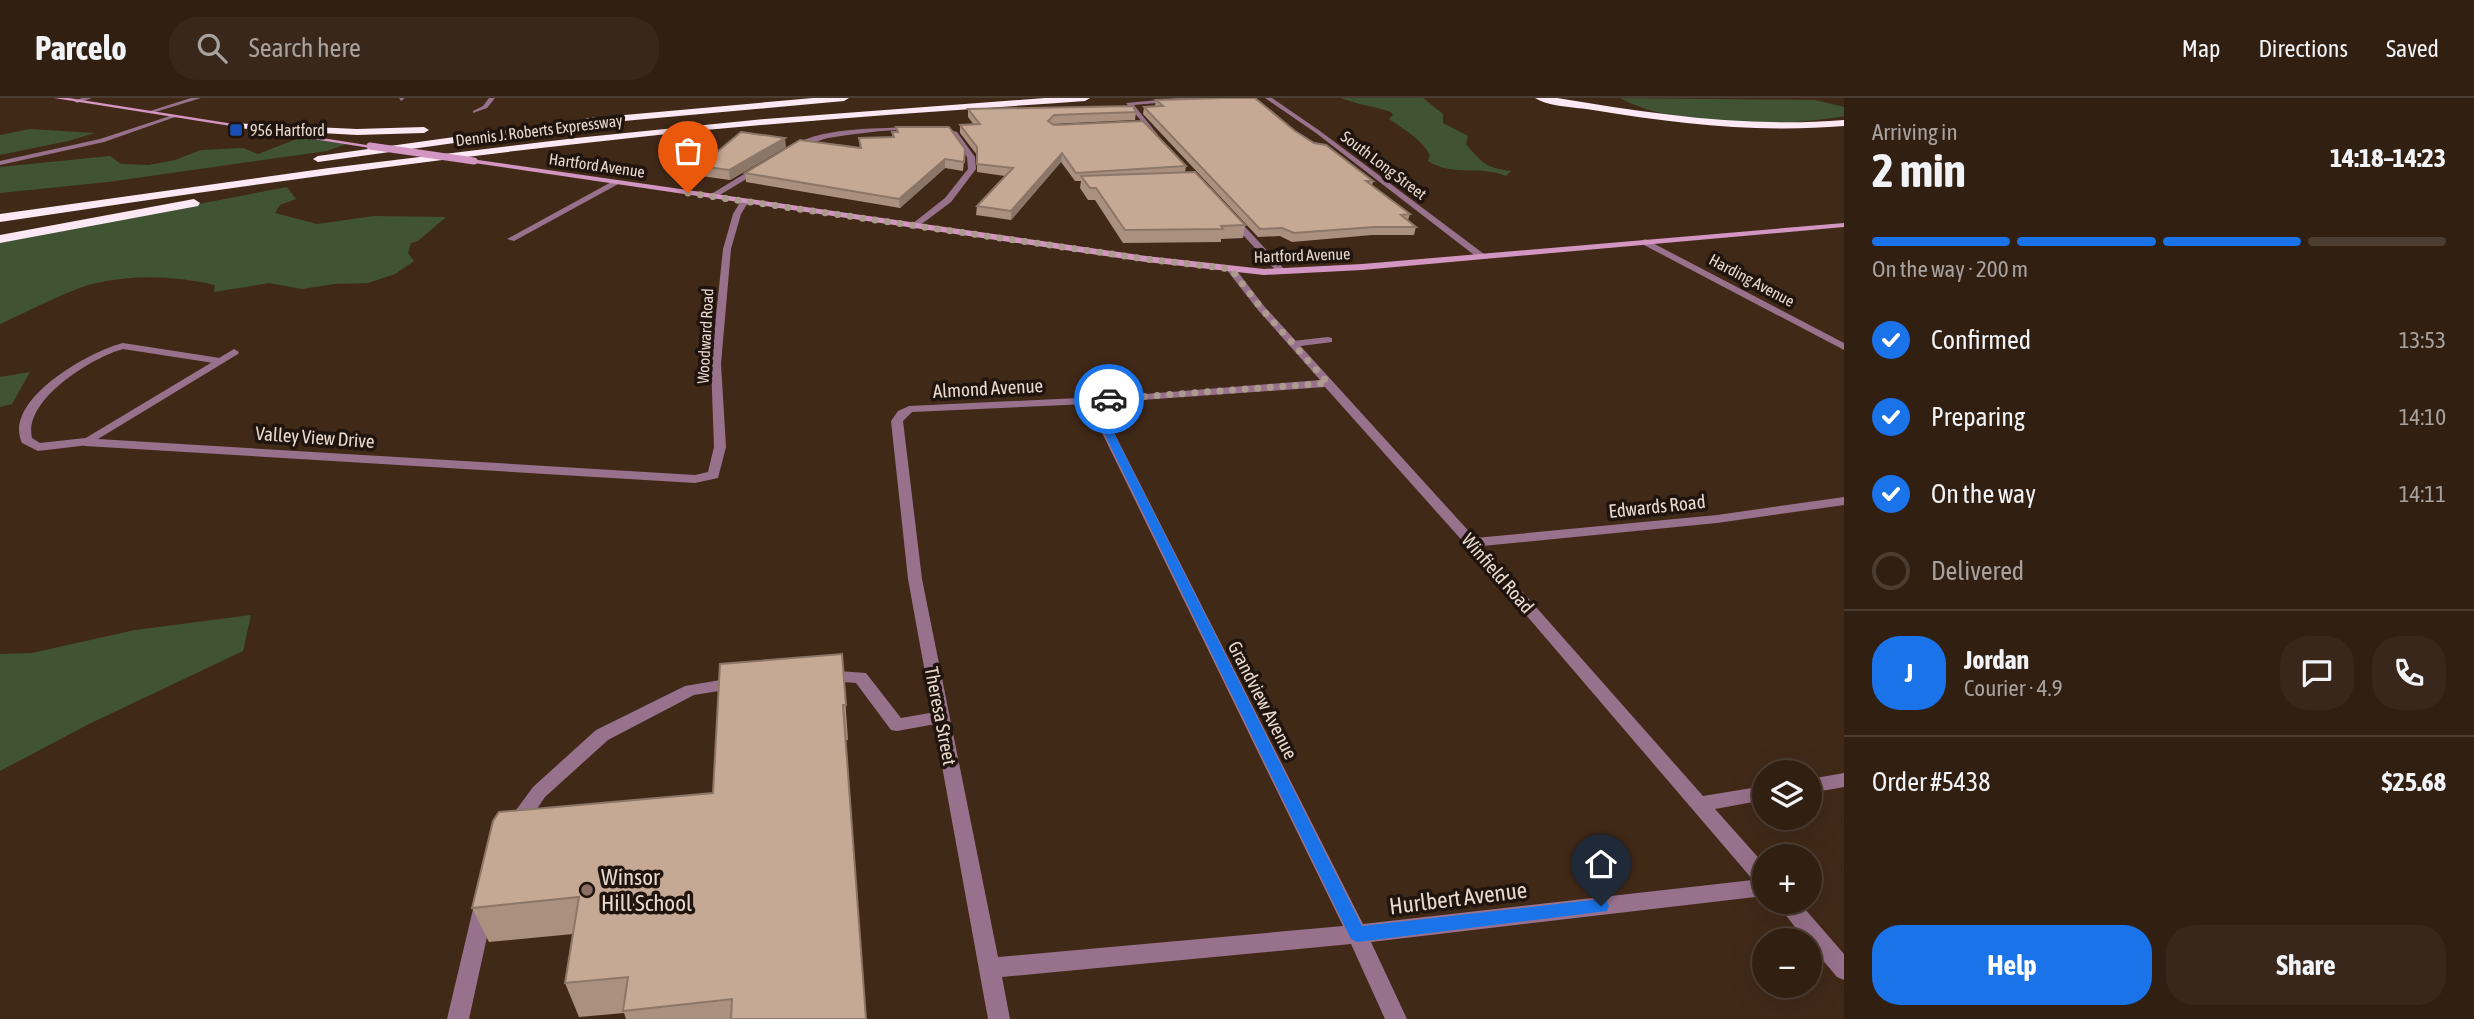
<!DOCTYPE html>
<meta charset="utf-8">
<style>
body{margin:0;font-family:"Asap Condensed",sans-serif;background:#39271b;color:#f1f3f6;height:100vh;display:flex;flex-direction:column;font-size:26px;white-space:nowrap}
*{box-sizing:border-box;margin:0}
p{font-size:23px;color:#a8a29f}
.icon{flex:none;width:38px;height:38px;fill:none;stroke:currentColor;stroke-width:2;stroke-linecap:round;stroke-linejoin:round}
.map{position:relative;flex:1;overflow:hidden}
.panel{display:flex;flex-direction:column;background:#311f12;width:630px}
.panel>*{flex:none}
.fabs{position:absolute;left:1752px;top:662px;display:grid;gap:14px}
.fabs a{display:grid;place-items:center;width:70px;height:70px;border-radius:50%;background:#311f12;box-shadow:0 7px 28px #0002,0 0 0 2px #4c3d32;font-size:35px}
.pin{position:absolute;display:grid;place-items:center;width:60px;height:60px;color:#fff;margin:-72px -30px;border-radius:50% 50% 50% 0;rotate:-45deg;box-shadow:0 0 7px #0007}
.pin .icon{rotate:45deg}
.courier{position:absolute;display:grid;place-items:center;width:70px;height:70px;margin:-35px;border:5px solid #1a73e8;border-radius:50%;background:#fff;color:#222;box-shadow:0 2px 9px #0007}
.overview em{font-style:normal;font-weight:700}
.overview div{display:flex;flex-direction:column-reverse}
.overview{display:flex;align-items:center;justify-content:space-between;height:119px;padding:0 28px}
h1{font-size:46px;font-weight:700;line-height:52px}
.bar{display:grid;grid-template-columns:repeat(4,1fr);gap:10px 7px;align-content:center;height:84px;padding:0 28px}
.bar i{height:9px;border-radius:5px;background:#4c3d32}
.bar .on{background:#1a73e8}
.bar p{grid-column:span 4}
.line{display:flex;align-items:center;gap:18px;padding:0 28px;border-top:2px solid #4c3d32}
.line div{flex:1}
.round{display:grid;place-items:center;flex:none;width:74px;height:74px;border-radius:28px;background:#39271b}
ol{padding:0 28px;list-style:none}
li{display:flex;align-items:center;gap:21px;height:77px}
li p{margin-inline-start:auto}
li .icon{padding:7px;border-radius:50%;background:#1a73e8;color:#fff;stroke-width:4}
li:last-child{color:#a8a29f}
li i{width:38px;height:38px;border:4px solid #4c3d32;border-radius:50%}
.primary-button{display:flex;gap:14px;margin-top:auto;padding:14px 28px}
.primary-button a{flex:1;height:80px;border-radius:28px;background:#1a73e8;color:#fff;font-size:28px;font-weight:700;line-height:80px;text-align:center}
.primary-button a+a{background:#39271b;color:#f1f3f6}
header{display:flex;align-items:center;gap:42px;box-sizing:border-box;height:98px;padding:0 35px;background:#311f12;border-bottom:2px solid #4c3d32}
header strong{font-size:33px}
nav{display:flex;gap:38px;margin-inline-start:auto;font-size:24px}
.search{width:490px;height:63px;background:#39271b;display:flex;align-items:center;gap:18px;box-sizing:border-box;padding:0 24px;border-radius:28px;color:#a8a29f;font-size:26px}
main{display:flex;flex:1;min-height:0}
.map>svg:first-child{display:block}
.green{fill:#405434}
.lines{fill:none;stroke-linecap:round;stroke-linejoin:round}
.service{fill:#98718c;fill-rule:evenodd}
.minor{fill:#98718c;fill-rule:evenodd}
.secondary{fill:#d395c1;fill-rule:evenodd}
.motorway{fill:#fce8f5;fill-rule:evenodd}
.secondary-bridge{stroke:#d395c1;stroke-width:7}
.wall{fill:#aa917f}
.shaded-wall{fill:#8b7668}
.building{fill:#c6a994;stroke:#8b7668;stroke-width:2}
.route{fill:#1a73e8}
.done{stroke:#ae9b8f;stroke-width:7;stroke-dasharray:0 12.6}
.transit-dot{fill:#1a4fb4;stroke:#20150e;stroke-width:2.5}
.education-dot{fill:#8d6e63;stroke:#20150e;stroke-width:2.5}
.labels{text-anchor:middle;stroke-width:7;stroke-linejoin:round;paint-order:stroke}
.far-poi-label{font-size:16px;fill:#e9d9cf;stroke:#20150e;text-anchor:start}
.far-street-label{font-size:16px;fill:#e9d9cf;stroke:#20150e}
.street-label{font-size:19px;fill:#e9d9cf;stroke:#20150e}
.near-poi-label{font-size:23px;fill:#e9d9cf;stroke:#20150e;text-anchor:start}
.near-street-label{font-size:23px;fill:#e9d9cf;stroke:#20150e}
</style>
<header>
<strong>Parcelo</strong>
<div class="search"><svg class="icon" aria-label="search" viewBox="0 0 24 24"><circle cx="10" cy="10" r="6"/><path d="M15 15l6 6"/></svg>Search here</div>
<nav><a>Map</a><a>Directions</a><a>Saved</a></nav>
</header>
<main>
<div class="map">
<svg width="1844" height="921" viewBox="0 0 1844 921">
<rect width="100%" height="100%" fill="#412918"/>
<!-- green -->
<path class="green" d="M1341 0H1423L1443 16V25L1468 38 1466 46C1482 65 1486 70 1511 73L1506 78C1480 67 1453 79 1428 63L1430 57C1420 40 1405 32 1389 21L1393 17 1391 14C1373 8 1359 7 1341 0Z
M1620 0 1815 2 1844 9V18C1787 29 1671 29 1620 0Z
M30 31 95 35 68 43 0 57V37Z
M302 39 346 46 327 53 108 84 0 95V69L110 58 121 66 149 67 175 62 201 52 243 50 258 56Z
M287 89 296 101 280 107 275 115 317 126 374 118 446 119 418 143 411 145 408 155 414 163 395 176 368 185 334 186 302 191 269 185 214 194 215 187C177 178 135 176 96 185 67 192 28 214 0 226V144Z
M30 274 12 306 0 309V279Z
M251 517 243 553 89 626 0 673V556L32 555 135 532Z"/>
<g class="lines">
<!-- service -->
<path class="service" d="M82 0H92L77 5 74 3Z
M173 17 178 18 104 44 0 67V63L100 41Z
M615 82 622 84 514 143 507 141Z
M1328 239 1332 240V244L1293 249 1288 246 1293 243Z
M123 245 220 260 225 263 220 266 123 251C91 260 23 302 32 340L40 345 85 340 89 341 91 344 89 347 38 353 22 345C2 302 90 253 123 245Z
M824 572 866 575 901 620 941 613 947 615 949 619 947 623 941 625 897 633 891 632 856 585 818 582 816 578 818 574Z
M738 579 744 581 746 585 744 589 694 597 608 642 545 699 522 733 515 736 508 733 506 728 508 723 533 689 596 632 685 588Z
M484 798 491 801 494 807 469 921H447L474 807 477 801Z"/>
<!-- minor -->
<path class="minor" d="M191 0H201L152 15 147 14Z
M399 0H405L401 3Z
M489 0H495L487 10 473 15V13L483 8Z
M1180 0H1213L1134 7 1158 37 1155 39 1126 5Z
M1265 0H1272L1320 33 1484 156V160H1478L1316 35Z
M909 29 944 30 957 34 975 59 976 71 951 104 915 131 912 130V126L945 100 968 71 967 59 953 36C914 27 867 34 828 40 818 42 795 54 788 51 816 29 874 31 909 29Z
M759 67 766 69 715 100 708 98Z
M742 101 749 103 741 116 731 151 721 266 726 349 718 380 695 385 85 348 79 344 234 251 239 254 238 256 98 341 695 377 708 374 714 349 711 266 723 151 733 116Z
M1230 119H1236L1285 172V176H1279L1230 123Z
M1645 141 1844 245V252L1642 146 1641 144Z
M1231 168 1234 169 1264 208 1475 440 1717 417 1844 399V407L1717 425 1482 448 1703 698 1764 688V702L1715 711 1764 766V798L1371 844 1407 921H1385L1351 846 1002 879 1010 921H988L908 481 891 323 898 313 909 308 1121 298 1320 282 1258 212 1226 171ZM1325 289 1467 448 1753 782 1363 826 1099 305ZM1088 306 1343 828 998 859 922 481 903 323 912 314Z
M1844 675V689L1810 695V681Z
M1775 803H1798L1844 856V882L1837 879 1810 847V842H1805Z"/>
<!-- secondary -->
<path class="secondary" d="M54 0H69L373 48 370 50Z
M471 61 1146 158 1264 171 1362 166 1844 125V129L1362 172 1264 177 1146 164 474 65Z"/>
<!-- motorway -->
<path class="motorway" d="M813 0H849L844 3 591 26 318 64 313 61 318 58 591 20Z
M1045 0H1090L1085 3C943 13 800 22 658 37 438 60 219 91 0 124V116L329 70 576 40 765 21Z
M1535 0H1557C1653 16 1746 30 1844 22V28C1759 35 1677 26 1593 12 1576 9 1549 9 1535 0Z
M230 25 357 31 424 29 429 32 424 35 357 37 234 30 230 29Z
M194 101 200 105 198 108 0 145V137Z"/>
<!-- secondary-bridge -->
<path class="secondary-bridge" d="M370 48 474 63"/>
</g>
<!-- wall -->
<path class="wall" d="M1156 2 1295 33 1373 83 1372 88 1410 116 1408 122 1416 129 1414 137H1372L1292 144 1280 138 1258 139 1143 16 1144 9 1155 8Z
M968 11 1136 14 1135 22 1053 26 1186 68 1185 74 1245 127 1243 140 1221 141V144L1123 145 1095 102H1088L1080 90 1081 83H1075L1061 64 1011 122 976 117 977 108 1005 78 977 74V57L960 35V27H974L968 19Z
M896 29 965 51 963 73 945 70 900 110 746 84 745 75 860 50 859 40 892 39V34H897Z
M786 49 730 82 701 78 700 68Z
M842 556 848 642H846L866 921H626L624 915 579 919 565 885 573 836 489 844 472 810 713 695Z"/>
<!-- shaded-wall -->
<path class="shaded-wall" d="M785 40 786 49 730 82 729 72Z
M1062 55 1061 64 1011 122V113Z
M945 61V70L900 110 899 101Z"/>
<!-- building -->
<path class="building" d="M1222 0H1255L1295 33 1314 45 1326 47 1373 83H1366L1410 116 1401 117 1416 129H1374L1294 135 1282 130 1260 131 1144 9 1163 8 1156 2Z
M1133 8 1136 14 1054 17 1048 23 1054 27 1143 23 1186 68 1076 75 1062 55 1011 113 977 108 1013 70 977 66V49L960 27 980 26 968 11Z
M896 29H949L965 51 964 64 945 61 899 101 745 75 800 42 861 50 859 40 894 39 892 34H898Z
M741 34 785 40 729 72 700 68Z
M1195 74 1245 127 1221 128 1223 131 1125 132 1096 90H1090L1081 78Z
M842 556 846 607H843L866 921H731L732 901 623 913 628 879 565 885 579 799 472 810 493 723 499 714 713 695 720 566Z"/>
<!-- route -->
<path class="route" d="M1092 299H1109L1113 301 1098 304 1362 828 1601 801 1607 803 1609 808 1607 813 1357 844 1351 841 1088 302Z"/>
<g class="lines">
<!-- done -->
<path class="done" d="M688 95 1146 161 1231 171 1261 210 1328 285 1109 301"/>
</g>
<!-- markers -->
<rect class="transit-dot" x="229" y="25" width="14" height="14" rx="3.5"/>
<circle class="education-dot" cx="587" cy="792" r="7"/>
<g class="labels">
<!-- far-poi labels -->
<g class="far-poi-label">
<text x="250" y="38">956 Hartford</text>
</g>
<!-- far-street labels -->
<g class="far-street-label">
<text transform="translate(539 32) rotate(-7)" y="6">Dennis J. Roberts Expressway</text>
<text transform="translate(597 67) rotate(8)" y="6">Hartford Avenue</text>
<text transform="translate(1384 67) rotate(37)" y="6">South Long Street</text>
<text transform="translate(1302 157) rotate(-2)" y="6">Hartford Avenue</text>
<text transform="translate(1752 182) rotate(28)" y="6">Harding Avenue</text>
<text transform="translate(705 238) rotate(-87)" y="6">Woodward Road</text>
</g>
<!-- street labels -->
<g class="street-label">
<text transform="translate(988 290) rotate(-3)" y="7">Almond Avenue</text>
<text transform="translate(315 339) rotate(4)" y="7">Valley View Drive</text>
<text transform="translate(1657 408) rotate(-6)" y="7">Edwards Road</text>
<text transform="translate(1498 475) rotate(49)" y="7">Winfield Road</text>
<text transform="translate(1263 602) rotate(63)" y="7">Grandview Avenue</text>
<text transform="translate(941 618) rotate(79)" y="7">Theresa Street</text>
</g>
<!-- near-poi labels -->
<g class="near-poi-label">
<text x="601" y="787">Winsor<tspan x="601" dy="26">Hill School</tspan></text>
</g>
<!-- near-street labels -->
<g class="near-street-label">
<text transform="translate(1458 800) rotate(-7)" y="8">Hurlbert Avenue</text>
</g>
</g>
</svg>
<div class="fabs">
<a><svg class="icon" aria-label="layers" viewBox="0 0 24 24"><path d="M12 4l9 5-9 5-9-5zM3 14l9 5 9-5"/></svg></a>
<a>+</a>
<a>−</a>
</div>
<div class="pin" style="left:688px;top:95px;background:#ea580c"><svg class="icon" aria-label="bag" viewBox="0 0 24 24"><path d="M5 8h14l-1 12H6zM9 8a3 3 0 0 1 6 0"/></svg></div>
<div class="pin" style="left:1601px;top:808px;background:#1f2937"><svg class="icon" aria-label="home" viewBox="0 0 24 24"><path d="M3 11l9-7 9 7M6 9v11h12V9"/></svg></div>
<div class="courier" style="left:1109px;top:301px"><svg class="icon" aria-label="car" viewBox="0 0 24 24"><path d="M5 17H2v-5l4-1 3-4h7l3 4 3 1v5h-3M9 17h6M6 11h13"/><circle cx="7" cy="17" r="2"/><circle cx="17" cy="17" r="2"/></svg></div>
</div>
<section class="panel">
<div class="overview"><div><h1>2 min</h1><p>Arriving in</p></div><em>14:18–14:23</em></div>
<div class="bar"><i class="on"></i><i class="on"></i><i class="on"></i><i></i><p>On the way · 200 m</p></div>
<ol>
<li><svg class="icon" aria-label="check" viewBox="0 0 24 24"><path d="M5 12l5 5 9-10"/></svg>Confirmed<p>13:53</p></li>
<li><svg class="icon" aria-label="check" viewBox="0 0 24 24"><path d="M5 12l5 5 9-10"/></svg>Preparing<p>14:10</p></li>
<li><svg class="icon" aria-label="check" viewBox="0 0 24 24"><path d="M5 12l5 5 9-10"/></svg>On the way<p>14:11</p></li>
<li><i></i>Delivered</li>
</ol>
<div class="line" style="height:126px"><b class="round" style="background:#1a73e8;color:#fff">J</b><div><b>Jordan</b><p>Courier · 4.9</p></div><a class="round"><svg class="icon" aria-label="chat" viewBox="0 0 24 24"><path d="M4 5h16v11H9l-5 4z"/></svg></a><a class="round"><svg class="icon" aria-label="phone" viewBox="0 0 24 24"><path d="M5 4h4l2 5-3 2q2 4 5 5l2-3 5 2v4C11 20 4 13 5 4z"/></svg></a></div>
<div class="line" style="height:91px"><div>Order #5438</div><b>$25.68</b></div>
<div class="primary-button"><a>Help</a><a>Share</a></div>
</section>
</main>
